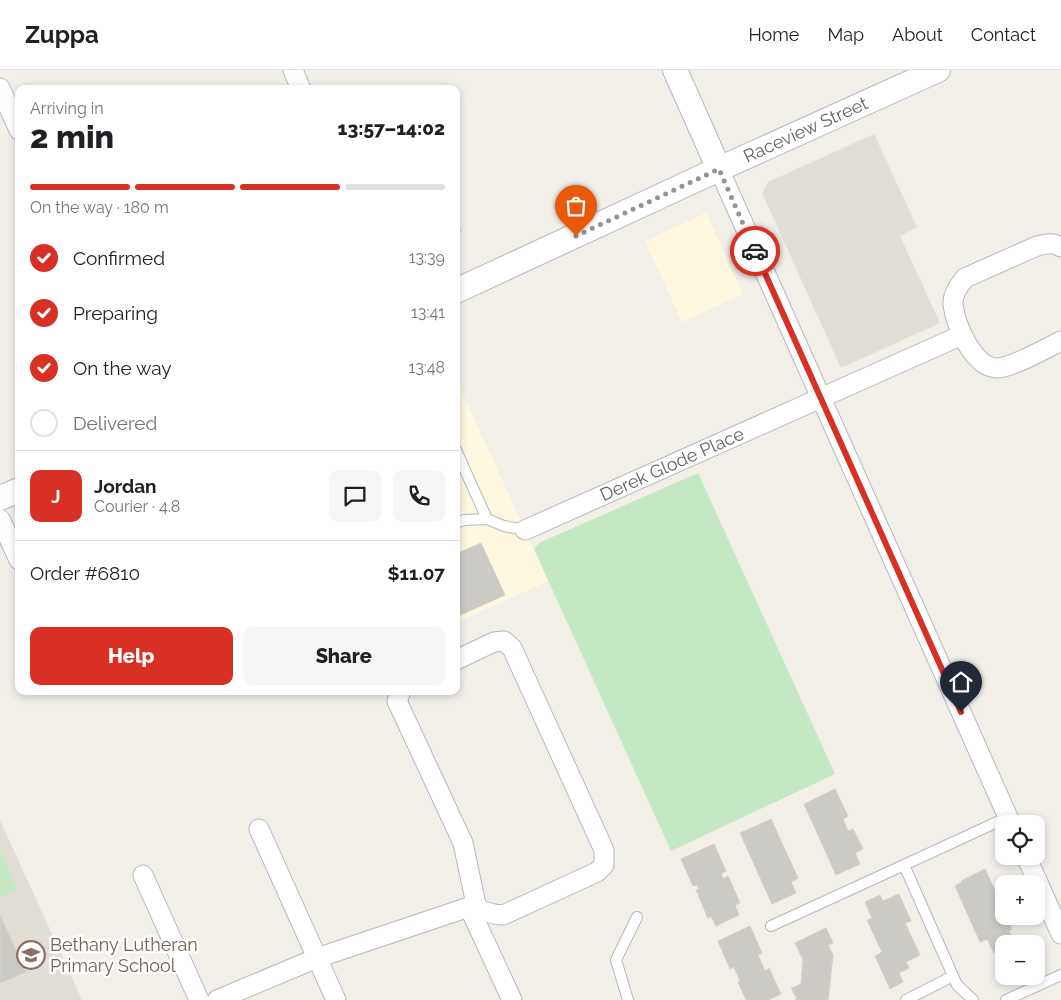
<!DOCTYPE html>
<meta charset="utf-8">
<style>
body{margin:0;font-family:Raleway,sans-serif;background:#f6f6f6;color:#202124;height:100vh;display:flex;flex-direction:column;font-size:19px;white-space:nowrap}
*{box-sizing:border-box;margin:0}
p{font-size:16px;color:#757577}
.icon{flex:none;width:28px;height:28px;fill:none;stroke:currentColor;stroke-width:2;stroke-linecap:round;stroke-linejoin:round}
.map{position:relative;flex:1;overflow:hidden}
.details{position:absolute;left:15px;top:15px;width:445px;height:610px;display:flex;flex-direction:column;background:#fff;border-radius:10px;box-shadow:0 2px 8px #0003}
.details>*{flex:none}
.fabs{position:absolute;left:995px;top:745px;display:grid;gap:10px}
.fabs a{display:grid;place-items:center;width:50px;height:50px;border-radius:10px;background:#fff;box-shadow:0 2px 8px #0003;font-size:25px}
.pin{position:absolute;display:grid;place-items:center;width:42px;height:42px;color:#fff;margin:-51px -21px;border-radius:50% 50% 50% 0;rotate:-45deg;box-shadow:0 0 5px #0007}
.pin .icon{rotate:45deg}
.courier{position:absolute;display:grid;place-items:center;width:50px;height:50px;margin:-25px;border:4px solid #d93025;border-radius:50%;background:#fff;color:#222;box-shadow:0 1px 6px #0007}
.head em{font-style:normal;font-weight:800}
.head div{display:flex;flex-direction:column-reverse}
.head{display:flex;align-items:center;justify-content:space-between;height:85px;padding:0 15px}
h1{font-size:32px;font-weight:800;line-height:38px}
.bar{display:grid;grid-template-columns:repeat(4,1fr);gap:8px 5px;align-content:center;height:60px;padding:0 15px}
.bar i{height:6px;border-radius:4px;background:#e0e0e0}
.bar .selected{background:#d93025}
.bar p{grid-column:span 4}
.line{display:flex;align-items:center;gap:12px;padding:0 15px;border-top:1px solid #e0e0e0}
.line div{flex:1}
.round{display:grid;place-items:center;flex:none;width:52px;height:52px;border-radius:10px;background:#f6f6f6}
ol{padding:0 15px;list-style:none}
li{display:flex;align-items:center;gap:15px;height:55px}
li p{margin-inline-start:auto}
li .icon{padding:5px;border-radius:50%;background:#d93025;color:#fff;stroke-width:4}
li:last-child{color:#757577}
li i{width:28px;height:28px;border:2px solid #e0e0e0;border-radius:50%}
.action{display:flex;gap:10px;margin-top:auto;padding:10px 15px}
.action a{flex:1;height:58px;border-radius:10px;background:#d93025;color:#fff;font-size:20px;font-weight:800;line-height:58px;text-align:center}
.action a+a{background:#f6f6f6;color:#202124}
header{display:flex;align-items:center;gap:30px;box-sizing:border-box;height:70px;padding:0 25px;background:#fff;border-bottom:1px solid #e0e0e0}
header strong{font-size:24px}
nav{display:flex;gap:28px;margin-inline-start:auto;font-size:18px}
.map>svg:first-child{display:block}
.commercial{fill:#fef7e0}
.education{fill:#e1ded6}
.green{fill:#c5e8c5}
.building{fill:#cccac5;stroke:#d6d1c6}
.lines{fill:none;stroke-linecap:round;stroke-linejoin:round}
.service-casing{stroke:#b5b8bc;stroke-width:12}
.minor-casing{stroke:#b5b8bc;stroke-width:21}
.tertiary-casing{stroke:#b5b8bc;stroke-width:26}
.service{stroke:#fff;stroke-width:10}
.minor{stroke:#fff;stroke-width:19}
.tertiary{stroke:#fff;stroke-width:24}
.done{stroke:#929495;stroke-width:5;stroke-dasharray:0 9}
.route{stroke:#d93025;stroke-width:6}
.labels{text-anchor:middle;stroke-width:5;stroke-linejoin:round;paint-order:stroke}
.street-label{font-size:18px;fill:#5f6368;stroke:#fff}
.education-label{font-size:18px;fill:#785e54;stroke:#fff;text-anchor:start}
</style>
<header>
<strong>Zuppa</strong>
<nav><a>Home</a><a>Map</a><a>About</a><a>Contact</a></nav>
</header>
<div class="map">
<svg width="1061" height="930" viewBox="0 0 1061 930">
<rect width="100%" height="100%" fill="#f1efe8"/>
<!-- commercial -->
<path class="commercial" d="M706 143 743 224 682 252 645 171Z
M456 309 548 511 456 553Z"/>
<!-- education -->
<path class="education" d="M874 64 917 157 900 166 940 253 841 298 762 123 768 112Z
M0 750 82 930H0Z"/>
<!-- green -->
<path class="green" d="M698 403 835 704 671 781 534 479 539 473Z
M0 780 17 819 0 827Z"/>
<!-- building -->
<path class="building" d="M456 151 461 161 456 163Z
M481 473 505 525 456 547V484Z
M835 719 848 746 843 749 848 761 853 759 863 779 855 783 860 794 836 805 804 734Z
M771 749 798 808 791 812 796 823 772 834 740 763Z
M714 774 726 801 721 804 723 809 728 806 740 833 735 835 739 845 716 856 711 846 708 848 696 820 699 819 697 815 693 816 681 789Z
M985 799 1004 840V846H1006L1012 859 1009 861 1015 873 1004 874V879L994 883 987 869 980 872 955 816 962 812 961 811Z
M899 824 911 851 905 853 920 885 906 892 909 898 899 903 903 912 890 919 875 886 882 882 867 850 872 848 865 832 880 825 883 831Z
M0 845 26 902 0 913Z
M750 856 762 883 758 885 765 901 769 898 781 924 769 930H746L738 912 740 911 734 897 730 899 718 871Z
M826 858 833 873 828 875 833 885 828 930H795L797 929 791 918 801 914 803 890 795 873Z"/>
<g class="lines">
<defs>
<path id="service" d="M456 380 487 449
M456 453 464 450 487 449 504 456 525 460
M771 856 904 795
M628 930 616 890 637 847
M906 930 953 906
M973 930 957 915 904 795 1008 747
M1006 930 1061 905"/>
<g id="minor">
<path d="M293 0 301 19"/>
<path d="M0 18 19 60"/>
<path d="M719 99 1011 754"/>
<path d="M1061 177C1053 172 1046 174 1037 176L965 208C959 215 952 225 953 235 956 256 973 297 997 298 1011 298 1047 278 1061 271"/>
<path d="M0 449 19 490"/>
<path id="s1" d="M525 460 962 265"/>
<path d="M401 621 397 631 463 773 477 839"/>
<path d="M259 759 336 930"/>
<path d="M1026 786 1061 864"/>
<path d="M143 805 199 930"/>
<path d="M469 837 512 930"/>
<path d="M217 930 317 888 469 837 494 844 503 845 597 802 604 795V780L512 578 504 571 494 572 456 590"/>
</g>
<g id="tertiary">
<path d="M675 0 719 99"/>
<path id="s2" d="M456 221 719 99 938 0"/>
<path d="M0 428 19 420"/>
</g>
</defs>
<!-- service casing -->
<use href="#service" class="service-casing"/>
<!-- minor casing -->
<use href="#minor" class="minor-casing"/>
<!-- tertiary casing -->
<use href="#tertiary" class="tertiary-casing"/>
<!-- service -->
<use href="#service" class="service"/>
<!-- minor -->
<use href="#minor" class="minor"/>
<!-- tertiary -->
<use href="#tertiary" class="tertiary"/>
</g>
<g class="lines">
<!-- done -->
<path class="done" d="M576 166 719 99 755 181"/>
<!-- route -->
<path class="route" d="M755 181 961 642"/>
</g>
<!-- icons -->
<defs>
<symbol id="school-ring" viewBox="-11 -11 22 22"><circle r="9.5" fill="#fff" stroke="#8d6e63" stroke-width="1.5"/><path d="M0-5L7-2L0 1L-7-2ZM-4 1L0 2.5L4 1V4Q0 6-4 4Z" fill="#8d6e63"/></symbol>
</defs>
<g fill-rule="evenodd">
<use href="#school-ring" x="15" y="869" width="32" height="32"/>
</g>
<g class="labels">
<!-- street labels -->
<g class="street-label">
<text dy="6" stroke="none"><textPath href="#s2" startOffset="385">Raceview Street</textPath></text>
<text dy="6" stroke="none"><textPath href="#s1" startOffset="161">Derek Glode Place</textPath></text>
</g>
<!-- education labels -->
<g class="education-label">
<text x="50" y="881">Bethany Lutheran<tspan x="50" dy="21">Primary School</tspan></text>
</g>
</g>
</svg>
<div class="fabs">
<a><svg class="icon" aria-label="locate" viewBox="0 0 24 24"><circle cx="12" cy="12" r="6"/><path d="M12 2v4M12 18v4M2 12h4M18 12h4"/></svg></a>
<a>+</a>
<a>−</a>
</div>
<div class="pin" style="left:576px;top:166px;background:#ea580c"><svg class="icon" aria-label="bag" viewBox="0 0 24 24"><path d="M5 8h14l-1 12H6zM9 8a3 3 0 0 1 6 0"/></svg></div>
<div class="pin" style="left:961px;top:642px;background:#1f2937"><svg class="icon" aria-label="home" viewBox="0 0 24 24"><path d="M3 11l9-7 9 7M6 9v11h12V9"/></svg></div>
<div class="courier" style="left:755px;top:181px"><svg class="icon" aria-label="car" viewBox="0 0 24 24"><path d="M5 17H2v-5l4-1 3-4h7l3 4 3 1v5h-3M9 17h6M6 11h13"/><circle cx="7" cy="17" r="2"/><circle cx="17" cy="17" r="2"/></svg></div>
<section class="details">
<div class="head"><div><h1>2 min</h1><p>Arriving in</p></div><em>13:57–14:02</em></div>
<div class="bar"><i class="selected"></i><i class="selected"></i><i class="selected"></i><i></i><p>On the way · 180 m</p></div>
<ol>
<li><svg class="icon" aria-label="check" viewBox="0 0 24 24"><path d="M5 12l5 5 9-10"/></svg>Confirmed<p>13:39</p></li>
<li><svg class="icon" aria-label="check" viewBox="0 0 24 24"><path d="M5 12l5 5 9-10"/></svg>Preparing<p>13:41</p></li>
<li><svg class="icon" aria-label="check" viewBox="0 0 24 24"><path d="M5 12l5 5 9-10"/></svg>On the way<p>13:48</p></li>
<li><i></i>Delivered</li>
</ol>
<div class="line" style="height:90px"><b class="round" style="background:#d93025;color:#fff">J</b><div><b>Jordan</b><p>Courier · 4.8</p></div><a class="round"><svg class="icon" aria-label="chat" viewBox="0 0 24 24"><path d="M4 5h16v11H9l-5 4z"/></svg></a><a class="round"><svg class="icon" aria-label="phone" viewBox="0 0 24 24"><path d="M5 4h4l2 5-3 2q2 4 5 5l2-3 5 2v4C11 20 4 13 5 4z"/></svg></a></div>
<div class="line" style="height:65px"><div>Order #6810</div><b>$11.07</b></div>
<div class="action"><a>Help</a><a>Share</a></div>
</section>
</div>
